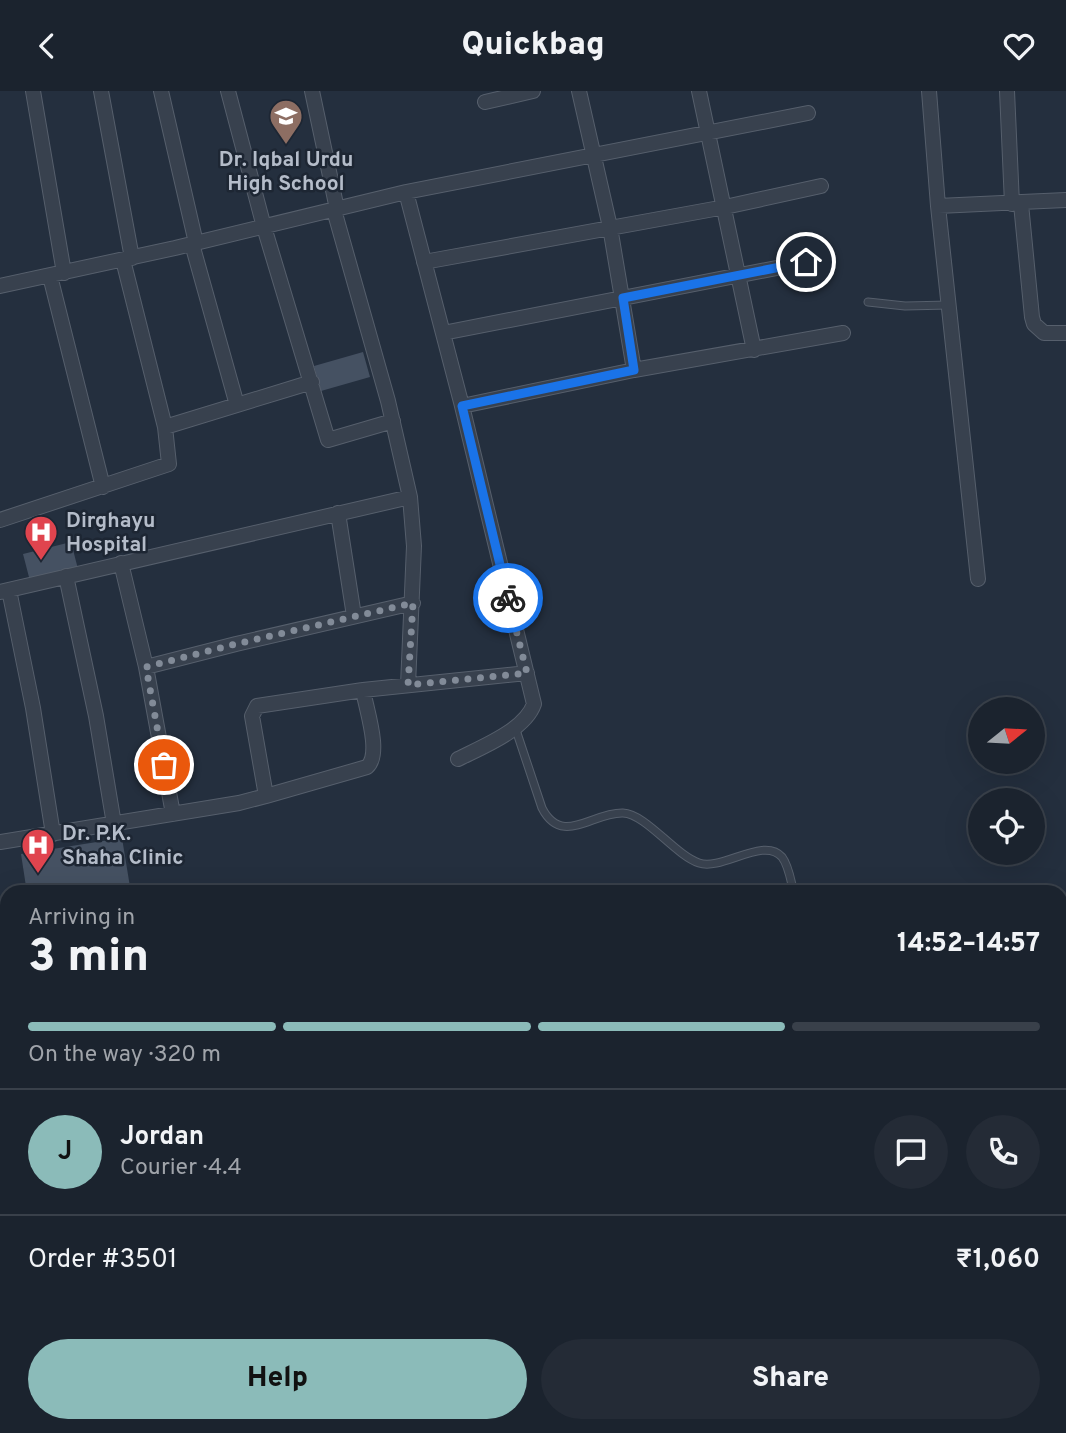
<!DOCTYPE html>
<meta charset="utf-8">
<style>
body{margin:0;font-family:Overpass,sans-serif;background:#242b36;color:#f1f3f6;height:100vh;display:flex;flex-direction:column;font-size:26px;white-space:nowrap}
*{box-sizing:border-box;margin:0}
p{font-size:23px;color:#a0a4aa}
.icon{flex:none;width:38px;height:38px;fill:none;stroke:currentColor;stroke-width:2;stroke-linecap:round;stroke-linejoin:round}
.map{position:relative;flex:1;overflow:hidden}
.details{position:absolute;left:0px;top:794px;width:1068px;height:548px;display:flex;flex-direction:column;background:#1b232e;border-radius:21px 21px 0 0;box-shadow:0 7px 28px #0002,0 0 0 2px #39404a}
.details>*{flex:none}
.needle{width:46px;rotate:72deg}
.buttons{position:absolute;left:968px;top:606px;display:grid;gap:14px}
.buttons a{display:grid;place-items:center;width:77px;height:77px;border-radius:50%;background:#1b232e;box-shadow:0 7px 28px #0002,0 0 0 2px #39404a;font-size:35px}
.pin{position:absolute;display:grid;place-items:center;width:60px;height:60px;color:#fff;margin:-30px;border:4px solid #fff;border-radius:50%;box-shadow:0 2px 7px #0007}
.courier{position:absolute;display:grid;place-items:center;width:70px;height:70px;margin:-35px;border:5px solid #1a73e8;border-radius:50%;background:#fff;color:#222;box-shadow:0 2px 9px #0007}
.overview em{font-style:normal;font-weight:800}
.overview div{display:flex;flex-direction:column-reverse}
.overview{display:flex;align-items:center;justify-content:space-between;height:119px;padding:0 28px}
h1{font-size:46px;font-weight:800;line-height:52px}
.bar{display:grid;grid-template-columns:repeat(4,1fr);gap:10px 7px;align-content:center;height:84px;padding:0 28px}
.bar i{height:9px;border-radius:5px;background:#39404a}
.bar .current{background:#8bbbb9}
.bar p{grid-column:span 4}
.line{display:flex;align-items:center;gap:18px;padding:0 28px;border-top:2px solid #39404a}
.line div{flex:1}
.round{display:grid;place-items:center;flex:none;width:74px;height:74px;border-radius:37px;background:#242b36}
.action{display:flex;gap:14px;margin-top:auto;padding:14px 28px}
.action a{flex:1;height:80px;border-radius:42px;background:#8bbbb9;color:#111;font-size:28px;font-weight:800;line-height:80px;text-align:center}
.action a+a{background:#242b36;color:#f1f3f6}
header{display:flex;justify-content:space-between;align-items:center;height:91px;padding:0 28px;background:#1b232e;font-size:32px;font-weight:800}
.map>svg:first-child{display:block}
.water{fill:#394c67}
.building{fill:#455162}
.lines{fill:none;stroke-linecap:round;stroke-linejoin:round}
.lane-casing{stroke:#565f6c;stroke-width:9}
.street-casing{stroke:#565f6c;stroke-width:16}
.secondary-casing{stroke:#565f6c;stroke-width:21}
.lane{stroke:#38414e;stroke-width:7}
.street{stroke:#38414e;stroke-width:14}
.secondary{stroke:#465061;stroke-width:19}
.done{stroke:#828b98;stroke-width:7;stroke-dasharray:0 12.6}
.route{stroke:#1a73e8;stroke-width:9}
.labels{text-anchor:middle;stroke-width:5;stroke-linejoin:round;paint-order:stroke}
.poi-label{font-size:21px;font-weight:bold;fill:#b4bcc9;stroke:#1d2633;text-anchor:start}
</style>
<header><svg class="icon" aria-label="back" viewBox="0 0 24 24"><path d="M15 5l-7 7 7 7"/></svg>Quickbag<svg class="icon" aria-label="heart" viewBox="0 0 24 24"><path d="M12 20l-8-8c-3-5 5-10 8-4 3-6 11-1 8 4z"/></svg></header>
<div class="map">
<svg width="1066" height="1342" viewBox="0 0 1066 1342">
<rect width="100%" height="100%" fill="#242f3e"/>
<!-- water -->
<path class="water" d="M155 1335H346L351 1342H157Z"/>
<!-- building -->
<path class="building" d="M363 261 370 286 321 300 314 275Z
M71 451 78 478 30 490 23 463Z
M122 747 131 802H27L21 763Z"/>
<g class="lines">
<defs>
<path id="lane" d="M868 211 905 215 949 214
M515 636 542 717C562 756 592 721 623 722 646 723 675 764 699 772 722 780 764 745 782 766 789 775 791 791 794 802
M863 1335 865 1342
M431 1338 432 1342"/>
<path id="street" d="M33 0 64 182
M101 0 132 167
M161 0 196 152
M228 0 264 136 328 349 393 330
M312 0 337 118
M579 0 610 136 634 279
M699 0 754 259
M929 0 938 115 1066 109
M1007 0 1012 113
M485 11 533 0
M808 22 406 101 462 315 634 279 843 242
M1021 113 1032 226 1034 233 1044 242H1066
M938 115 978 488
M334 119 388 310 410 406 414 455 408 594
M192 153 237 314
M123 169 165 336
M424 171 725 116 821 95
M50 185 103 396
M0 195 175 157 406 101
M443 242 828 167
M338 422 354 525
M0 429 169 373 165 336 312 291
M121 472 146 576 236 553 413 512
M66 485 96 625 114 733
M9 499 33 617 53 743
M0 501 410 406
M146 576 173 723
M458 668C482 656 525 639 534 613L462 315
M266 705 367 676C382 663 366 618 363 599
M0 751 239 712 266 705 252 625 257 615 363 599 527 582
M0 981 7 978
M0 1061 7 1058
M1060 1168H1066
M1060 1242H1066
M0 1265 7 1263
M0 1335 2 1342"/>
<path id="secondary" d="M0 858 7 892
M105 1335 107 1342"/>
</defs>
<!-- lane casing -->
<use href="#lane" class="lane-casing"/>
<!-- street casing -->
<use href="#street" class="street-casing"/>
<!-- secondary casing -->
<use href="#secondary" class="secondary-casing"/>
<!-- lane -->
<use href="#lane" class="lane"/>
<!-- street -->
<use href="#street" class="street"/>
<!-- secondary -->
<use href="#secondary" class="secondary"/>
</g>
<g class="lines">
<!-- done -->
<path class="done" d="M164 674 146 576 236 553 413 512 408 594 527 582 508 507"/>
<!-- route -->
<path class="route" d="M508 507 462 315 634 279 623 207 806 171"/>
</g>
<!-- icons -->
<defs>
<symbol id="school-pin" viewBox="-11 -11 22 30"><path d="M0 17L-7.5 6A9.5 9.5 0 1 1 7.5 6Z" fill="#8d6e63" stroke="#1d2633"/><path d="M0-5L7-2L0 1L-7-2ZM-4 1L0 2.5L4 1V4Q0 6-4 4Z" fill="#fff"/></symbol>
<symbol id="hospital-pin" viewBox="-11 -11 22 30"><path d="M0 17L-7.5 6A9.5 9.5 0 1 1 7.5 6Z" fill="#e0444e" stroke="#1d2633"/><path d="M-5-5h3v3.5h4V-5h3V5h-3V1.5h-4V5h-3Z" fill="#fff"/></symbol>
</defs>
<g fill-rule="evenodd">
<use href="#school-pin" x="267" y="6" width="38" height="52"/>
<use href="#hospital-pin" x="22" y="422" width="38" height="52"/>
<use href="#hospital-pin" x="19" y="735" width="38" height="52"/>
</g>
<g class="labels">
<!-- poi labels -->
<g class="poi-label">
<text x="286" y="75" text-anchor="middle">Dr. Iqbal Urdu<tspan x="286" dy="24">High School</tspan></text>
<text x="66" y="436">Dirghayu<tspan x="66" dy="24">Hospital</tspan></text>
<text x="62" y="749">Dr. P.K.<tspan x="62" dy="24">Shaha Clinic</tspan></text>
</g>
</g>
</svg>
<div class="buttons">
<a><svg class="needle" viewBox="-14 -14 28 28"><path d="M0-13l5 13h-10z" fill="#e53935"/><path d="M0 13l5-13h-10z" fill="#a0a4aa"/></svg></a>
<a><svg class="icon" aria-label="locate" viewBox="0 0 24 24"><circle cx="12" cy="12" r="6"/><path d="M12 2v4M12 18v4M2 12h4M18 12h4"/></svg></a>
</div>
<div class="pin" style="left:164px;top:674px;background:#ea580c"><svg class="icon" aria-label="bag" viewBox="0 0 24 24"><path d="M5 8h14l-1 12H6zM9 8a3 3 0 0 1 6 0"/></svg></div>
<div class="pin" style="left:806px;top:171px;background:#1f2937"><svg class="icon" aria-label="home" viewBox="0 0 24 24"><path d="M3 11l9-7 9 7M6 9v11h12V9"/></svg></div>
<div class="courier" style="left:508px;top:507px"><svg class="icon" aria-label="bike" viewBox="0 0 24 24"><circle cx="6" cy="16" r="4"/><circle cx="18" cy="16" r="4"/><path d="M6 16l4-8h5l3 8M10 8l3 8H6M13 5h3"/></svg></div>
<section class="details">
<div class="overview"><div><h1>3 min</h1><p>Arriving in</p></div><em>14:52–14:57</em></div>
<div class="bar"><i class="current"></i><i class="current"></i><i class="current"></i><i></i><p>On the way · 320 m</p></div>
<div class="line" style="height:126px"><b class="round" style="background:#8bbbb9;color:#111">J</b><div><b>Jordan</b><p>Courier · 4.4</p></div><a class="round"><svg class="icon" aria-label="chat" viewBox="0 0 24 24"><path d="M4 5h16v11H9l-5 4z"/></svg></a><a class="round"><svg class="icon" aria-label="phone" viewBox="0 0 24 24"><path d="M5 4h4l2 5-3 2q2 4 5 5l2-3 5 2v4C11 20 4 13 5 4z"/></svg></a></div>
<div class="line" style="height:91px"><div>Order #3501</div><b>₹1,060</b></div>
<div class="action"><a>Help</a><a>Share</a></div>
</section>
</div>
